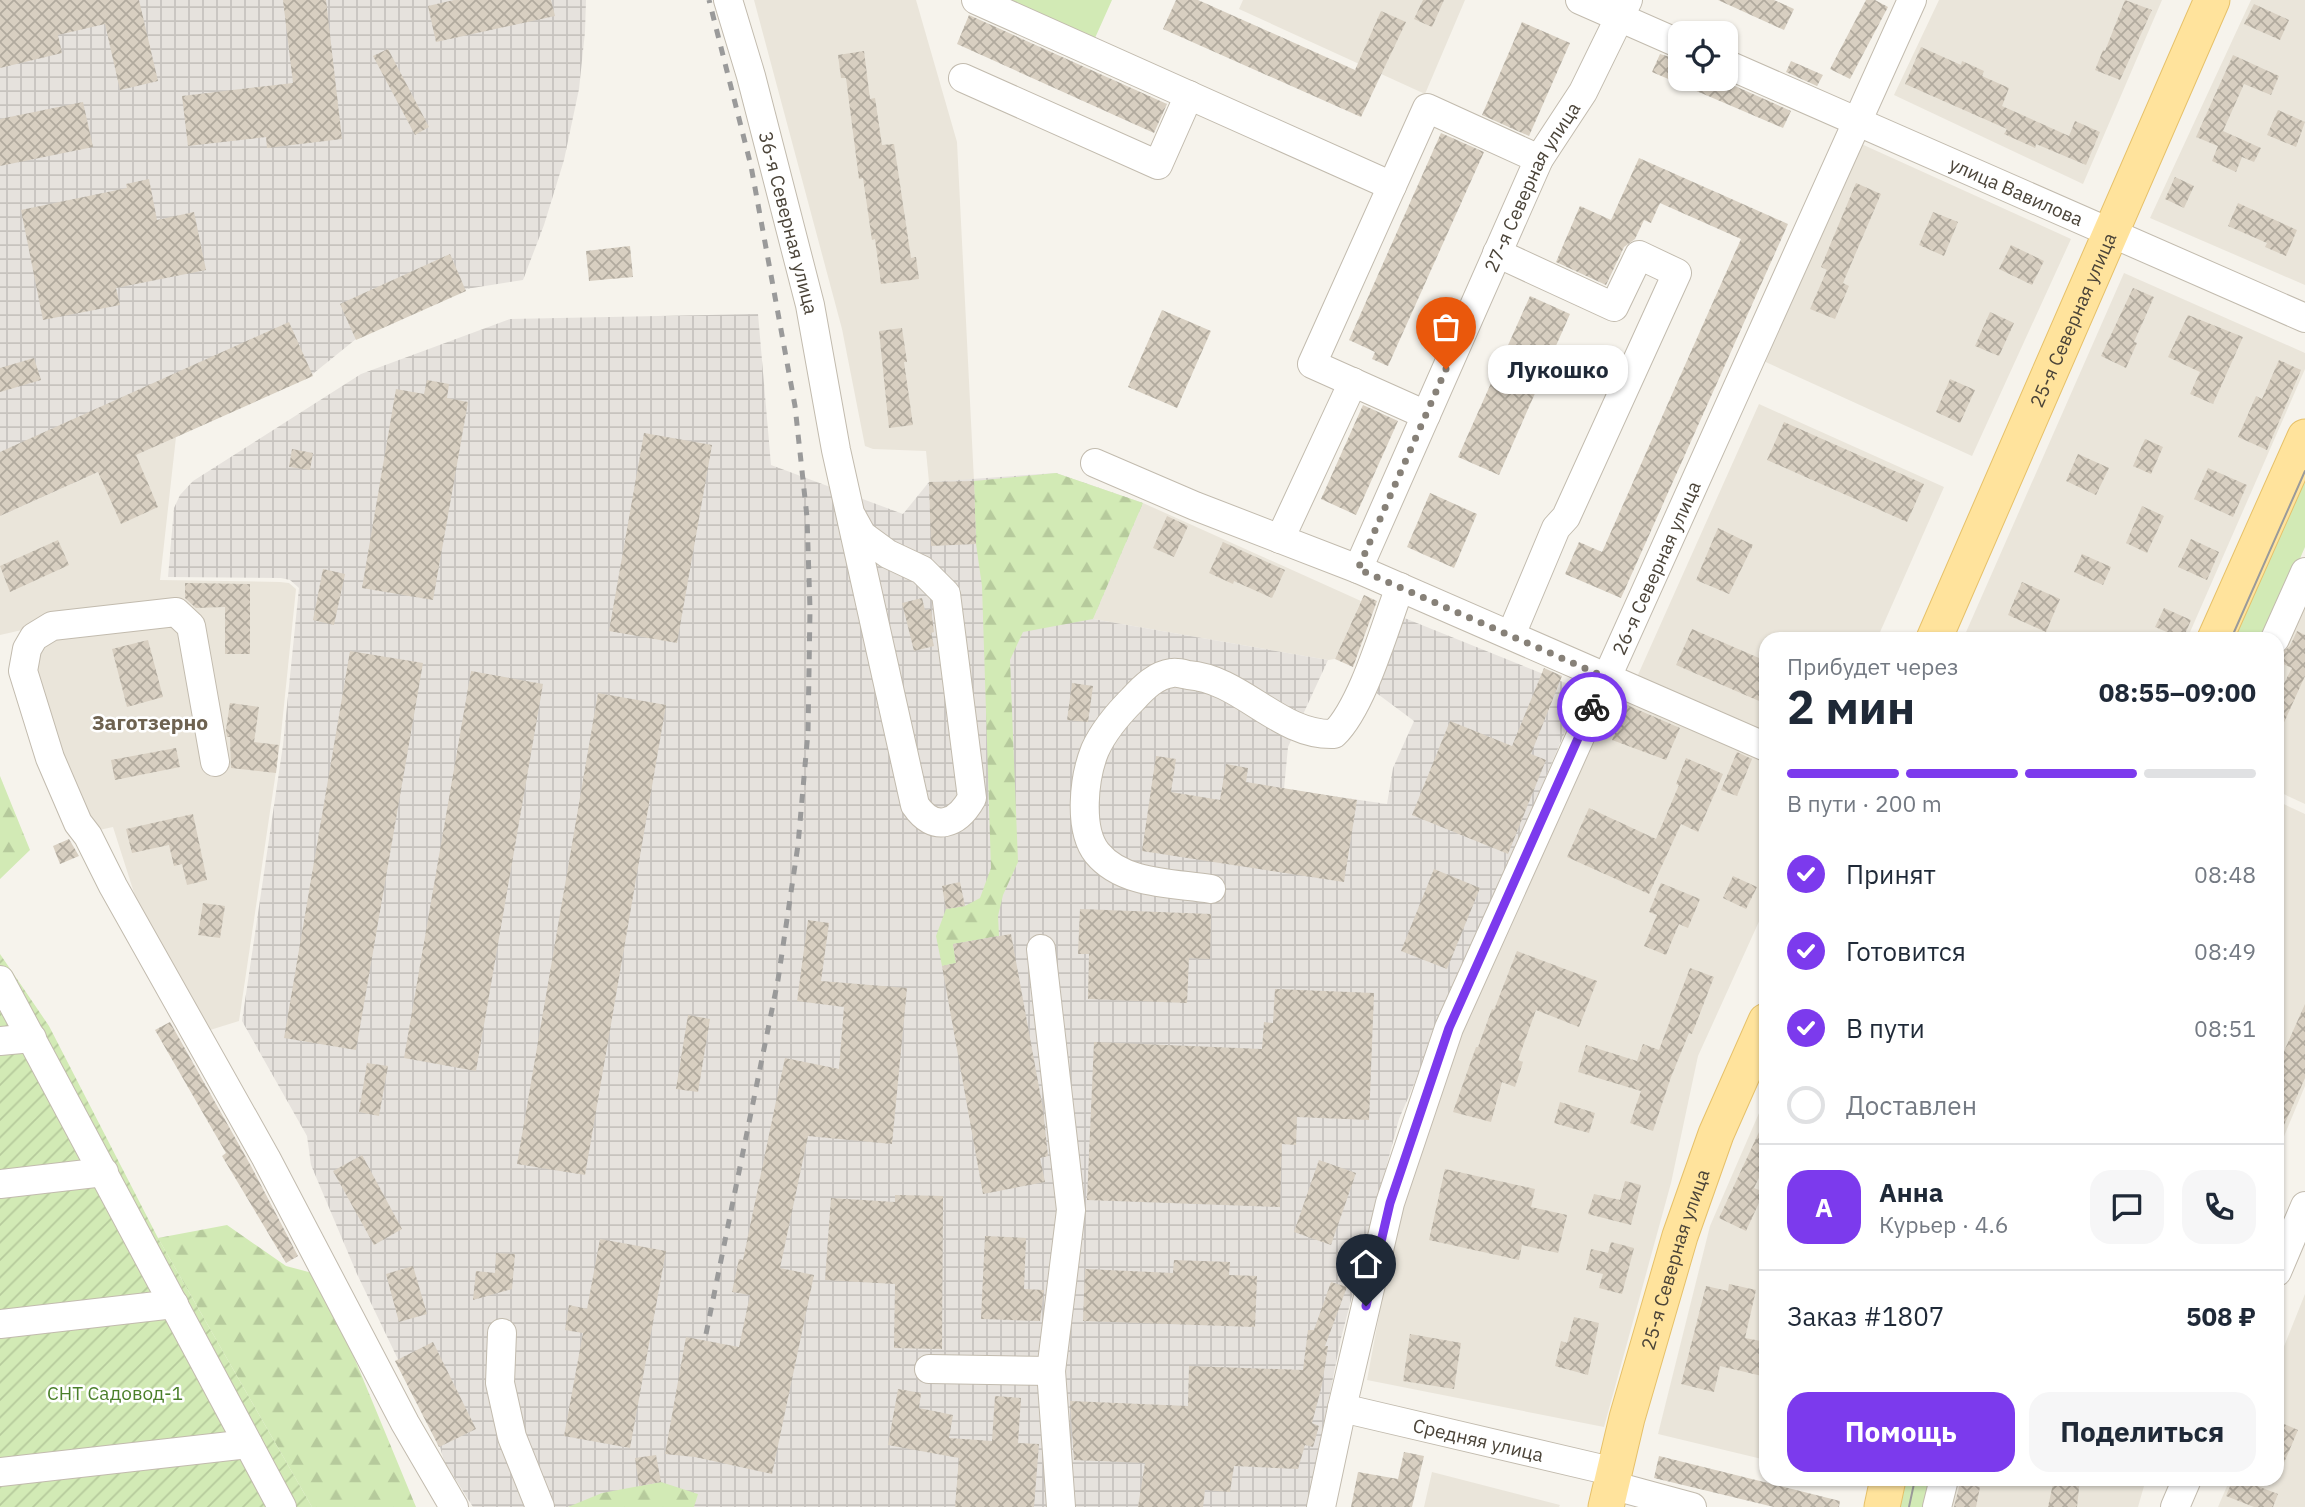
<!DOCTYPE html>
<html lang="ru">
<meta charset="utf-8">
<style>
body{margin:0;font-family:"IBM Plex Sans",sans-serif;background:#f6f6f7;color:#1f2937;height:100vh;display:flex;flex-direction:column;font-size:26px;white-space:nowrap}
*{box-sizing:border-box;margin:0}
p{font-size:23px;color:#747a83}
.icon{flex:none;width:38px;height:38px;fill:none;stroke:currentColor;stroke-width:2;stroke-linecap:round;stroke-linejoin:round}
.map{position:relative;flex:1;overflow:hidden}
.panel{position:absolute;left:1759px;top:632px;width:525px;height:854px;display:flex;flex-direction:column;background:#fff;border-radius:21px;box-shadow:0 2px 5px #0004}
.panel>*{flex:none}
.controls{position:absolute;left:1668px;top:21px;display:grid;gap:14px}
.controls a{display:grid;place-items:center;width:70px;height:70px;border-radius:14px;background:#fff;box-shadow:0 2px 5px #0004;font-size:35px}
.pin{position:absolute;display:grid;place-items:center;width:60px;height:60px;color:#fff;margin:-72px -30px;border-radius:50% 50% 50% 0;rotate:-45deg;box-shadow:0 0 7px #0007}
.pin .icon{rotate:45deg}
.courier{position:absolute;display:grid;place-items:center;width:70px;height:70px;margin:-35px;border:5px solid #7c3aed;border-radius:50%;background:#fff;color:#222;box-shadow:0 2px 9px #0007}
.bubble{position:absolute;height:49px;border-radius:21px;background:#fff;box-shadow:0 2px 5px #0004;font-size:23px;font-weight:700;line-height:49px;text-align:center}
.headline em{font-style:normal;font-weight:700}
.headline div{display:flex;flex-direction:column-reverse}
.headline{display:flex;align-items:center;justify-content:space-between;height:119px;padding:0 28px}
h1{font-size:46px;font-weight:700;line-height:52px}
.bar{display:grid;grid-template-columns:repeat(4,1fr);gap:10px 7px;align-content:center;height:84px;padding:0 28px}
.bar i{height:9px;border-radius:5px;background:#e0e1e3}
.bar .on{background:#7c3aed}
.bar p{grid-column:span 4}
.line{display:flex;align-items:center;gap:18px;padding:0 28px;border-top:2px solid #e0e1e3}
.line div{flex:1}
.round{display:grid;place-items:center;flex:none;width:74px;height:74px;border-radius:21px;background:#f6f6f7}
ol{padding:0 28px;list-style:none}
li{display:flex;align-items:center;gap:21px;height:77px}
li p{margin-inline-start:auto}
li .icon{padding:7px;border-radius:50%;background:#7c3aed;color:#fff;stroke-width:4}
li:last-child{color:#747a83}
li i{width:38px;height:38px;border:4px solid #e0e1e3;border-radius:50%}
.primary-button{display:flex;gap:14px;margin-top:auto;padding:14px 28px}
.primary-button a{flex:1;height:80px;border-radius:21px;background:#7c3aed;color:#fff;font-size:28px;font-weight:700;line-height:80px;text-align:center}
.primary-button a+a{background:#f6f6f7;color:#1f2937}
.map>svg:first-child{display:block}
.residential{fill:#eae5da}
.industrial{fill:url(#industrial-grid)}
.grass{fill:#d2eab5}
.forest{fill:url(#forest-firs)}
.garden{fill:url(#garden-furrows)}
.building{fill:url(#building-cross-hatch)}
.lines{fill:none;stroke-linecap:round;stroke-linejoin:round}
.minor-casing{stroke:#c2bbae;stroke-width:30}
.major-casing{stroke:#e6c16a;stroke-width:37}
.minor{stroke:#fff;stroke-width:28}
.major{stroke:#ffe39c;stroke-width:35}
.tram{stroke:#9a9a9a;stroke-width:2}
.rail{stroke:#9a9a9a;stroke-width:5;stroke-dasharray:9 9;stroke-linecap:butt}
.done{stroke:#878178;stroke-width:7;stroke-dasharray:0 12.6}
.route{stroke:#7c3aed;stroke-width:9}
.labels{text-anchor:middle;stroke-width:5;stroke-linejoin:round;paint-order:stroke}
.street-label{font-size:19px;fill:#4b4439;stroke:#fff}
.park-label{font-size:19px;fill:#4a7f2a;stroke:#fff}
.neighbourhood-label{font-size:21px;font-weight:bold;fill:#6e6250;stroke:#fff}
</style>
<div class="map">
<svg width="2305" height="1507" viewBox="0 0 2305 1507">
<defs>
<pattern id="industrial-grid" width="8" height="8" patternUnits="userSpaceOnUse" patternTransform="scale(1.75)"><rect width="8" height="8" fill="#e6e2dd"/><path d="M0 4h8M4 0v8" fill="none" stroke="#c7c3be"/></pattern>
<pattern id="forest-firs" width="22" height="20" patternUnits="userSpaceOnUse" patternTransform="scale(1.75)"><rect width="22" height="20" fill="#d2eab5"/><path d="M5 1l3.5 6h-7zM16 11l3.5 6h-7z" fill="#b6ca9c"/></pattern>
<pattern id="garden-furrows" width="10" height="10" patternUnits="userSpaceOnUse" patternTransform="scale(1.75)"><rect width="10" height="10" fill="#d2eab5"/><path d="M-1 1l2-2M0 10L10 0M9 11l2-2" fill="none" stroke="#b6ca9c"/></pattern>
<pattern id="building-cross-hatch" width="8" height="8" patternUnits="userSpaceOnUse" patternTransform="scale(1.75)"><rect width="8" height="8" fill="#d8cfc1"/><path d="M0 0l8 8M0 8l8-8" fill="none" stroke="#b1aa9e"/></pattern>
</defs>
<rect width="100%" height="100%" fill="#f6f3ec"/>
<!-- residential -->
<path class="residential" d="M754 0H916L957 142 974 481 929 482 926 451 873 449 865 446 842 329Z
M1243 0H1465L1425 94 1239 9Z
M1939 0H2162L2083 184 1894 95Z
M2251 0H2305V285L2150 218Z
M1857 142 2071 239 1972 456 1759 359Z
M2124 273 2305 353V369L2187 639H1963Z
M1759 404 1944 487 1877 639H1766V735L1637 677Z
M176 437 160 580 280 582 289 583 296 589 280 744 239 1021 210 1030 136 899 113 827 90 832 22 630 0 635V516Z
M1143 503 1361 601 1335 659 1328 660 1093 619Z
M2305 590V804L2277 791V653Z
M1605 691 1766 759V906L1698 1056 1671 1183 1604 1427 1367 1380 1399 1208 1457 1030Z
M2277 801 2305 814V1086L2277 1153Z
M1766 1097V1460L1658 1434 1710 1226Z
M2305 1294V1507H2218L2230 1479H2277V1364Z
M1432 1472 1560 1505 1559 1507H1424Z
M1950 1479H2146L2138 1507H1944Z"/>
<!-- industrial -->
<path class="industrial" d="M0 0H586L585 32 579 89 564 160 544 225 523 280 466 289 356 339 309 377 0 516Z
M758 314 771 465 903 514 929 482 1056 473 1143 503 1093 619 1328 660 1288 747 1284 789 1387 804 1393 768 1414 721 1371 689 1397 615 1583 690 1399 1119 1341 1338 1307 1507H473L444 1461 440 1447 357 1274 311 1165 307 1136 242 1021 283 745 299 588 290 580 281 578 168 577 174 508 180 495 193 481 361 374 510 319Z"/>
<!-- grass -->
<path class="grass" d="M1003 0H1112L1095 38 1081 41Z
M2305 454V547L2265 639H2222Z
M1898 1479H1917L1916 1483 1929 1486 1935 1507H1893Z"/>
<!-- forest -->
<path class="forest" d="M1056 473 1143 503 1093 619 1023 632 1010 660 1018 862 1003 895 998 916 999 936 953 944 956 963 942 966 936 936 946 909 965 906 980 898 991 868 982 586 976 544 974 481Z
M0 776 30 850 0 879Z
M227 1225 286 1266 320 1275 416 1507H312L158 1238Z
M661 1482 698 1494 694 1507H568L602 1493Z"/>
<!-- garden -->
<path class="garden" d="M0 954 49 1026 158 1238 312 1507H0Z"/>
<!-- building -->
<path class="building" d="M0 0H139L158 81 120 90 105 24 58 35 62 53 0 68Z
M283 0H326L342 139 267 148 266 137 188 146 182 96 293 83Z
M454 0H551L555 16 436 42 428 6Z
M1176 0H1198L1355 70 1381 11 1406 22 1361 117 1163 29Z
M1423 0H1444L1432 27 1414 19Z
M1718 0H1774L1794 9 1784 30Z
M1866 0H1875L1888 7 1850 79 1830 69Z
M2125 0 2152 10 2120 80 2095 70 2103 50 2105 51Z
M2254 4 2289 20 2280 40 2244 24Z
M969 15 1167 104 1154 133 957 44Z
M1522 22 1570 43 1529 136 1482 115Z
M1921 47 1961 65 1962 61 1984 71 1982 76 2009 88 2002 106 2069 136 2075 121 2100 132 2086 165 2036 144 2035 148 2004 134 2007 129 1905 84Z
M388 49 429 127 415 135 373 56Z
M864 51 870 99 875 98 882 145 894 144 911 258 916 257 919 279 881 284 875 239 872 240 863 178 859 179 846 78H841L838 55Z
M1660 54 1680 60V79H1719L1791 111 1783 128 1652 72Z
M2233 55 2279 76 2271 95 2244 84 2223 131 2261 148 2254 162 2242 157 2236 172 2212 161 2218 146 2196 137Z
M1791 61 1823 75 1817 86 1786 72Z
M83 102 93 147 0 166V119Z
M2278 110 2305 122 2296 147 2267 135Z
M1441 133 1484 152 1388 366 1372 359 1375 352 1349 340Z
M1639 158 1788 224 1621 598 1565 574 1579 542 1602 552 1741 239 1660 203 1651 223 1644 220 1635 239 1624 247 1606 285 1556 262 1580 206 1611 220Z
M2175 177 2194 186 2184 208 2165 199Z
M149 179 157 220 194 212 206 270 116 288 120 305 43 320 21 210 127 188 126 184Z
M1856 183 1881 194 1843 283 1849 286 1835 319 1810 309 1827 270 1821 267Z
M2238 203 2297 230 2286 256 2265 247 2267 243 2228 226Z
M1933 212 1958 222 1944 256 1919 245Z
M2011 245 2044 261 2032 285 1999 269Z
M630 246 633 277 589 281 586 251Z
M450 254 466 291 356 340 340 304Z
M2133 288 2154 297 2134 342 2137 343 2126 368 2101 356Z
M1530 296 1570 314 1499 475 1458 457Z
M1162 310 1211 331 1177 408 1128 387Z
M1990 312 2014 323 1999 356 1975 346Z
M2188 315 2243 337 2213 404 2190 394 2200 372 2168 357Z
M289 322 313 376 136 455 158 507 121 524 98 472 0 516V452Z
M902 328 907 362H904L913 425 889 428 879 331Z
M34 358 41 380 0 392V368Z
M2279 360 2301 370 2267 450 2238 437 2256 396 2262 399Z
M1950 379 1975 390 1960 423 1936 412Z
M427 380 449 384 447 398 468 402 433 600 362 588 396 389 424 394Z
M1363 405 1398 421 1356 515 1321 499Z
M1784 422 1924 484 1907 522 1767 460Z
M644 433 712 445 677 643 609 631Z
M2145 439 2163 447 2151 474 2133 466Z
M292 449 313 453 310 470 289 467Z
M2078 454 2109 468 2096 495 2066 481Z
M2208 468 2247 485 2233 517 2194 499Z
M974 481 976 544 931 546 929 482Z
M1430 493 1477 514 1454 568 1407 547Z
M2142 506 2164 516 2147 553 2126 543Z
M1167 516 1188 526 1174 557 1153 548Z
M1718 528 1753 545 1729 594 1696 580Z
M2191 539 2219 552 2207 580 2178 567Z
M58 540 69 565 10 592 0 566Z
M1223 542 1285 570 1272 598 1234 581 1233 584 1209 573Z
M2082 554 2111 567 2103 585 2074 572Z
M323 569 345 574 334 625 313 620Z
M2022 582 2060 599 2046 632 2008 615Z
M185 583 250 584V654H225V607L196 608 185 598Z
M1364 595 1377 601 1353 667 1335 659Z
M922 598 925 610 931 609 934 632 931 633 934 646 914 651 902 603Z
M2164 608 2191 620 2183 639 2155 627Z
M1692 629 1766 661V704L1676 665Z
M2297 631 2305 635V676L2277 738V697L2292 668 2277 661V657L2290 646Z
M148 640 163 697 127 707 112 649Z
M350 651 423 663 356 1050 284 1038Z
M1544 668 1562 676 1531 754 1546 760 1508 854 1412 815 1450 721 1512 746Z
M471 671 543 684 476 1071 404 1058Z
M1072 683 1093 686 1088 722 1067 720Z
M598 693 666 705 585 1175 517 1164Z
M230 703 259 707 254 742 279 745 276 773 231 768 230 737H227L226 730Z
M1627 705 1680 728 1666 760 1612 740Z
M176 748 180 767 115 780 111 760Z
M1737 752 1752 759 1737 796 1721 790Z
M1156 756 1176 759 1171 792 1220 800 1226 764 1248 768 1246 782 1357 800 1344 882 1142 851Z
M1686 758 1723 774 1698 832 1681 824 1649 894 1567 857 1589 808 1656 839 1679 785 1676 784Z
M193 814 207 880 187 885 182 864 174 866 169 845 132 853 126 829Z
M69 839 79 856 60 864 53 846Z
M1434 869 1480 888 1447 969 1401 951Z
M1733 876 1757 887 1746 909 1723 898Z
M960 882 965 906 946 909 942 886Z
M1661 883 1700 899 1688 928 1679 924 1666 955 1644 946 1657 915 1649 912Z
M203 903 225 906 220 938 198 935Z
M1080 909 1211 914 1210 959 1189 958 1187 1003 1088 999 1089 954H1078Z
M808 920 829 923 821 981 907 988 892 1144 808 1136 780 1268 814 1275 772 1474 695 1457 665 1454 686 1337 739 1347 750 1295 732 1292 739 1259 743 1260 785 1058 839 1069 844 1007 797 1001Z
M1011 934 1043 1109 1048 1156 1040 1158 1045 1182 983 1194 942 966 956 963 953 944Z
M1517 951 1597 981 1579 1027 1536 1010 1518 1060 1523 1062 1515 1087 1502 1082 1491 1122 1453 1112 1476 1047H1478L1492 1009 1494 1010Z
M1690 968 1714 977 1692 1034 1689 1033 1671 1077 1653 1131 1630 1123 1641 1091 1578 1072 1586 1045 1637 1061 1643 1044 1659 1050Z
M1275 989 1374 993 1369 1120 1297 1117 1296 1145 1282 1144 1280 1207 1087 1200 1094 1042 1262 1049 1264 1022 1273 1023Z
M2305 1004V1078L2277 1141V1067Z
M688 1015 710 1019 698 1092 676 1089Z
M170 1022 251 1166 298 1256 286 1263 222 1156 226 1153 155 1030Z
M367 1063 388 1066 379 1116 359 1112Z
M1560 1102 1595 1113 1589 1133 1554 1123Z
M1766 1117V1163L1754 1188 1764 1192 1746 1231 1719 1218Z
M362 1155 402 1229 374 1245 333 1171Z
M1319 1160 1356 1173 1331 1245 1294 1232Z
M1445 1169 1535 1189 1531 1207 1567 1215 1558 1253 1522 1245 1519 1260 1429 1240Z
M1625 1181 1641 1185 1631 1225 1588 1214 1594 1194 1620 1200Z
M895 1195 943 1196 942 1349 894 1348 895 1284 825 1280 831 1198 895 1202Z
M985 1236 1026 1238 1024 1289 1044 1290 1040 1321 981 1319Z
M600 1239 666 1251 630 1448 564 1436 583 1333 565 1330 569 1305 587 1309Z
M1611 1242 1634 1248 1622 1294 1599 1288 1603 1274 1586 1270 1591 1249 1608 1253Z
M496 1253 515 1254 512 1289 473 1300 476 1271 495 1273Z
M1174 1260 1230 1262 1229 1275 1257 1276 1255 1327 1083 1321 1085 1269 1173 1273Z
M413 1266 427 1314 399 1322 386 1274Z
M1331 1282 1347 1287 1325 1346H1328L1322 1385 1312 1423 1319 1426 1313 1447 1305 1445 1298 1469 1234 1466 1230 1492 1205 1490 1203 1507H1138L1145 1463 1074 1460 1070 1401 1188 1406 1189 1366 1303 1370 1308 1330H1314Z
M1729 1284 1756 1290 1745 1338 1766 1342V1357L1762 1376 1720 1366 1714 1392 1681 1384 1706 1286 1728 1291Z
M1574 1317 1599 1323 1588 1375 1555 1366 1561 1341 1567 1343Z
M1410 1334 1461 1343 1454 1389 1403 1381Z
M433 1342 476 1429 439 1447 395 1361Z
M898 1389 921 1393 919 1408 953 1415 949 1438 992 1441 995 1396 1021 1398 1018 1443 1039 1444 1034 1507H955L959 1458 888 1445Z
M2277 1421 2298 1430 2277 1479Z
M1404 1452 1424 1456 1412 1507H1351L1358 1472 1398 1479Z
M656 1455 661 1482 639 1486 635 1458Z
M1659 1456 1840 1501 1839 1507H1774L1654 1478Z
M2054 1479H2080L2077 1507H2048Z
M2233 1479H2239L2278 1494 2273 1507H2254L2226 1496Z
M1960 1483 1980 1487 1976 1507H1954Z"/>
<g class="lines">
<defs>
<g id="minor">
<path id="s1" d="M728 0 751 76 810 305 836 450 915 805C934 833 957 825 972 798L946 594 922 570 888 554 862 535 851 515"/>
<path d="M976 0 1392 186"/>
<path d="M1580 0 1680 44"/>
<path id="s2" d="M1726 64 2305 318"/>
<path d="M963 78 1158 165 1189 95"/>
<path d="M1497 253 1614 307 1639 255 1677 273 1566 517 1556 528 1511 635"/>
<path d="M1426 415 1312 364 1427 108 1539 159"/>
<path d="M1095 463 1195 506 1358 569 1766 747"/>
<path d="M1280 539 1353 382"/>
<path id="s3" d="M1358 569 1539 159 1583 92 1628 0"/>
<path d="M2275 639 2305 572"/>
<path d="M215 762 191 626 176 612 52 626 34 637 27 649 23 671 50 758 78 823 88 836 113 886 266 1158 405 1423 454 1507"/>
<path d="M1211 889C1174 883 1123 885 1097 853 1078 829 1084 777 1095 750 1104 730 1118 714 1133 699 1144 687 1156 675 1172 673 1177 672 1184 674 1188 675 1242 679 1279 736 1334 734 1363 706 1385 626 1400 587"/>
<path d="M1041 949 1071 1210 1051 1371 1061 1507"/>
<path d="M0 980 282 1507"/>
<path d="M0 1041 32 1038"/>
<path d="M0 1184 104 1172"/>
<path d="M2277 1272 2305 1206"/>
<path d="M0 1324 174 1304"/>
<path d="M502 1333 500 1383 512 1437 540 1507"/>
<path d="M929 1369 1051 1371"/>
<path id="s4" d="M1342 1408 1615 1472"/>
<path d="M0 1472 248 1444"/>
<path d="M1611 1485 1692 1507"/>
<path id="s5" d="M1321 1507 1342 1408 1390 1203 1449 1028 1912 0"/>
<path d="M1937 1507 1944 1479"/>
<path d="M2175 1507 2187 1479"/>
</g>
<g id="major">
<path id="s6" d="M1934 639 2212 0"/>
<path d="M2215 639 2305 437"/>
<path id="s7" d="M1606 1507 1627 1418 1680 1236 1716 1134 1766 1021"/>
<path d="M1882 1507 1888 1479"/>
</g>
</defs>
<!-- minor casing -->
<use href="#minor" class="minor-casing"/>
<!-- major casing -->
<use href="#major" class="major-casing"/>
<!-- minor -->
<use href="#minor" class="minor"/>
<!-- major -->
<use href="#major" class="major"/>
<!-- tram -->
<path class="tram" d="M2231 639 2305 471
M1909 1507 1915 1479"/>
<!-- rail -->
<path class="rail" d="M706 1334 778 980 798 845 808 732 810 609 807 517 795 406 751 166 709 0"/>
</g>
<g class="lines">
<!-- done -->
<path class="done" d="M1446 369 1358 569 1605 677 1592 707"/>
<!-- route -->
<path class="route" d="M1366 1306 1390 1203 1449 1028 1592 707"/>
</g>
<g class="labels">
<!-- street labels -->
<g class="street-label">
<text dy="7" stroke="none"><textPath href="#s3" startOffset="420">27-я Северная улица</textPath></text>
<text dy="7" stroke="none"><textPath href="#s2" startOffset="317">улица Вавилова</textPath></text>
<text dy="7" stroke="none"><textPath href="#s1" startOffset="231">36-я Северная улица</textPath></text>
<text dy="7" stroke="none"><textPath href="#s6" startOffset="348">25-я Северная улица</textPath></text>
<text dy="7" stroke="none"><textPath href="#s5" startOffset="1001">26-я Северная улица</textPath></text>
<text dy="7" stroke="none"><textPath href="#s7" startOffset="257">25-я Северная улица</textPath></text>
<text dy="7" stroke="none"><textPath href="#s4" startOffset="140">Средняя улица</textPath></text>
</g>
<!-- park labels -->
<g class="park-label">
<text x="115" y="1400">СНТ Садовод-1</text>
</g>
<!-- neighbourhood labels -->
<g class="neighbourhood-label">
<text x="150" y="730">Заготзерно</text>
</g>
</g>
</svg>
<div class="controls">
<a><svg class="icon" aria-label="locate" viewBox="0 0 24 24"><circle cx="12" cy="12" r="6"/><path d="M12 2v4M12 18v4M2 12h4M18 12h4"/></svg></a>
</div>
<div class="pin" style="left:1446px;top:369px;background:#ea580c"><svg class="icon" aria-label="bag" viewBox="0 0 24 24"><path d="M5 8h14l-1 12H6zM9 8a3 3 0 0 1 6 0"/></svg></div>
<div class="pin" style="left:1366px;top:1306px;background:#1f2937"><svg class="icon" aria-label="home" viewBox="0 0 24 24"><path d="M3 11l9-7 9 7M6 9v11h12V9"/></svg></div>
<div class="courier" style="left:1592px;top:707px"><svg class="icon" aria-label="bike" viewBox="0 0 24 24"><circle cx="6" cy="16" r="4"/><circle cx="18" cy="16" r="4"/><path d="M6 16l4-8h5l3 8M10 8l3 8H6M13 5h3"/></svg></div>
<div class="bubble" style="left:1488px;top:345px;width:140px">Лукошко</div>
<section class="panel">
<div class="headline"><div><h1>2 мин</h1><p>Прибудет через</p></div><em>08:55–09:00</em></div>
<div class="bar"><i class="on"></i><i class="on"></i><i class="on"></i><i></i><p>В пути · 200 m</p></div>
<ol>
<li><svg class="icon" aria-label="check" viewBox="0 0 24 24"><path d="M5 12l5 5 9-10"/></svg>Принят<p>08:48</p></li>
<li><svg class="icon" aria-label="check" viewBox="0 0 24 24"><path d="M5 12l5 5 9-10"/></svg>Готовится<p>08:49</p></li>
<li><svg class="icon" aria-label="check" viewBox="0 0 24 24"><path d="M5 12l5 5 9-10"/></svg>В пути<p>08:51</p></li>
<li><i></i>Доставлен</li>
</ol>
<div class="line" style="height:126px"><b class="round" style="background:#7c3aed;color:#fff">А</b><div><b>Анна</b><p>Курьер · 4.6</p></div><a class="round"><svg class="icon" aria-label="chat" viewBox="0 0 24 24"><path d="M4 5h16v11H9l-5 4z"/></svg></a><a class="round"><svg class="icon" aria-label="phone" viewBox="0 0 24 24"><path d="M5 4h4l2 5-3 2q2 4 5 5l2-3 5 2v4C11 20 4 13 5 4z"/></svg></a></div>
<div class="line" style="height:91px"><div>Заказ #1807</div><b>508 ₽</b></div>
<div class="primary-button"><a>Помощь</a><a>Поделиться</a></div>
</section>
</div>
